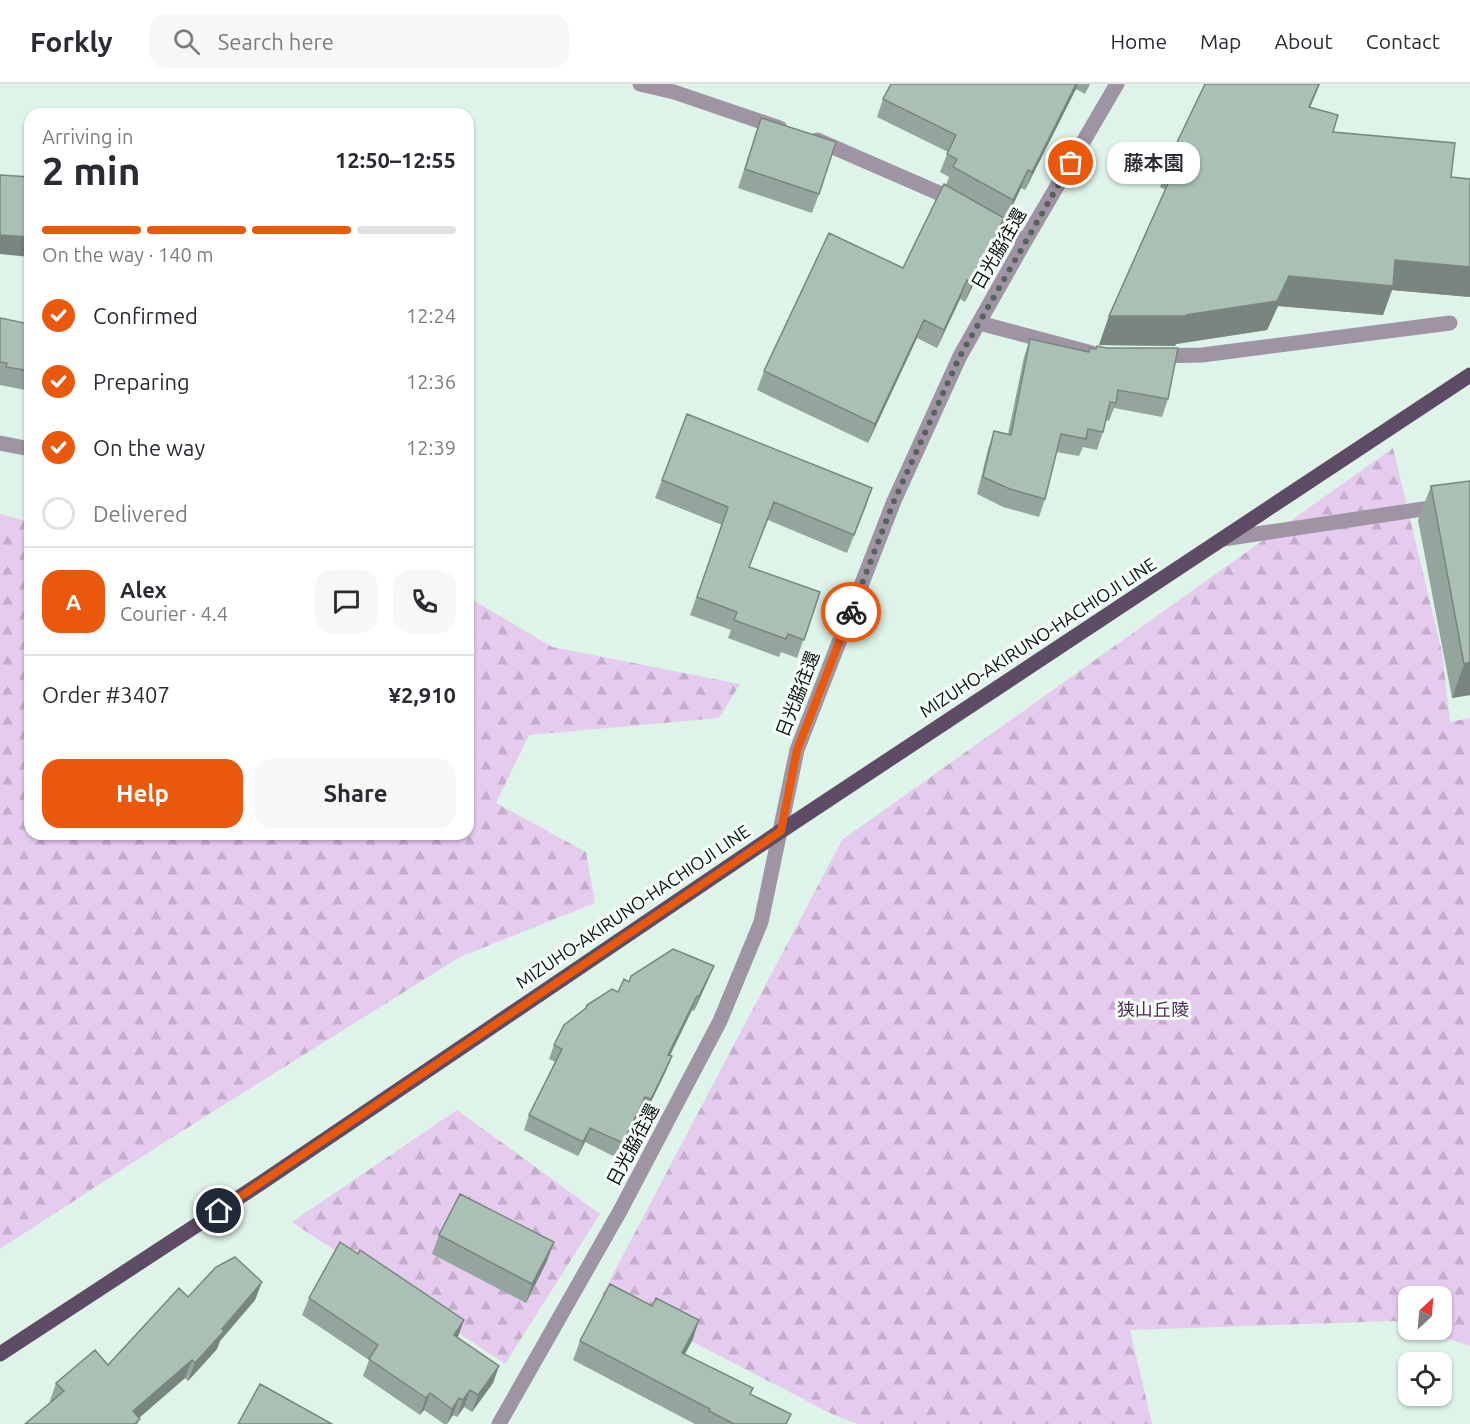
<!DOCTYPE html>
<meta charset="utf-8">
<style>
body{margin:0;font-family:Ubuntu,"Noto Sans JP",sans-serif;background:#f7f7f7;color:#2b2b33;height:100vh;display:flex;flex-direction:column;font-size:22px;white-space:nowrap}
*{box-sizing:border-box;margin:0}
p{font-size:20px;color:#7c7c81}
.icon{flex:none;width:33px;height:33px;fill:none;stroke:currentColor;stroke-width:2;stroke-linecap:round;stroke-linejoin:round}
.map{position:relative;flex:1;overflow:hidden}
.drawer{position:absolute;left:24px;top:24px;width:450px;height:732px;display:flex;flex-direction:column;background:#fff;border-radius:18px;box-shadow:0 2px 4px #0004}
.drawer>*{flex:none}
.needle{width:39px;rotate:26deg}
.fabs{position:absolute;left:1398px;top:1202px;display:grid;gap:12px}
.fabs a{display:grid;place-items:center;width:54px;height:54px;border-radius:12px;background:#fff;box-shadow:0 2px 4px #0004;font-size:30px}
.pin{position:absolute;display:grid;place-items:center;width:51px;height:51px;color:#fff;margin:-26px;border:3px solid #fff;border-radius:50%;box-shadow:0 2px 6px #0007}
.courier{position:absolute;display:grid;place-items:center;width:60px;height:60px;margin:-30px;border:4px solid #ea580c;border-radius:50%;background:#fff;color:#222;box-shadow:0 2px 8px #0007}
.bubble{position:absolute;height:42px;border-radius:18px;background:#fff;box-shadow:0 2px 4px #0004;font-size:20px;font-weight:600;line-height:42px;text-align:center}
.head em{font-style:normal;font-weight:600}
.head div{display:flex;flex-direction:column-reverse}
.head{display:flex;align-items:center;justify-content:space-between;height:102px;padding:0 18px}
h1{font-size:39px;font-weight:600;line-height:45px}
.bar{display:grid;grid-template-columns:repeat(4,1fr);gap:9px 6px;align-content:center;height:72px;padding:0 18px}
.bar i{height:8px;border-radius:4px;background:#e1e1e2}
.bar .on{background:#ea580c}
.bar p{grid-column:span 4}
.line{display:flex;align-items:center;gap:15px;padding:0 18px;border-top:2px solid #e1e1e2}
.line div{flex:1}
.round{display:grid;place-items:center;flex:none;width:63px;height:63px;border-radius:18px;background:#f7f7f7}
ol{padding:0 18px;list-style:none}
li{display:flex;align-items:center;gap:18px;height:66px}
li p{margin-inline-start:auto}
li .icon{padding:6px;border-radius:50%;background:#ea580c;color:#fff;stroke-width:4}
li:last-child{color:#7c7c81}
li i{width:33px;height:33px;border:3px solid #e1e1e2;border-radius:50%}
.action{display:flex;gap:12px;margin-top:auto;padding:12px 18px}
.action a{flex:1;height:69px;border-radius:18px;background:#ea580c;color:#fff;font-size:24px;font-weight:600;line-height:69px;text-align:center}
.action a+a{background:#f7f7f7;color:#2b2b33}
header{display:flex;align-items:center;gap:36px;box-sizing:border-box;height:84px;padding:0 30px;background:#fff;border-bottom:2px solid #e1e1e2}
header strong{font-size:28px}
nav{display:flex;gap:33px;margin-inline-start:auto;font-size:21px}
.search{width:420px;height:54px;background:#f7f7f7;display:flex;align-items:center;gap:15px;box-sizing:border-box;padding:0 21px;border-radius:18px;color:#7c7c81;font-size:22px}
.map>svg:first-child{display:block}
.forest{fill:url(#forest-firs)}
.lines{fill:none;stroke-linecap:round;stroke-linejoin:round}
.minor{stroke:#9f94a3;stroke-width:15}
.major{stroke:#5e4b65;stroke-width:15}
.wall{fill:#93a59c}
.shaded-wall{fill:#78867f}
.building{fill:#abc0b5;stroke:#78867f;stroke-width:1.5}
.done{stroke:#56625b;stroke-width:6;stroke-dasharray:0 10.8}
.route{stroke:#ea580c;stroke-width:8}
.labels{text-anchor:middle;stroke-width:6;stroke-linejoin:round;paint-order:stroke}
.street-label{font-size:18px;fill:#0c130f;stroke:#f6fef9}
.park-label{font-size:18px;fill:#4e2b59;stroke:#f6fef9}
</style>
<header>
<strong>Forkly</strong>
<div class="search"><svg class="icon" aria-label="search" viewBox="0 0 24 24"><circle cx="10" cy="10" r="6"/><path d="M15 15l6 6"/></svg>Search here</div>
<nav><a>Home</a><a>Map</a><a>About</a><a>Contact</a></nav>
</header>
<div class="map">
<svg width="1470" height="1340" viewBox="0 0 1470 1340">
<defs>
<pattern id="forest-firs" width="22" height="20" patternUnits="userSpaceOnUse" patternTransform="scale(1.5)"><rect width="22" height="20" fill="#e5cbee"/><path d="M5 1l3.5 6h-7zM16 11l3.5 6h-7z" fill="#c3adcb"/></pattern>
</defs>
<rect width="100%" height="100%" fill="#dff4e9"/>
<!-- forest -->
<path class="forest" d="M1393 364 1442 568 1450 638 1470 634V1262L1420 1245H1442V1212H1408V1241L1395 1237 1130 1246 1152 1340H857L832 1330 602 1211 842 756Z
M0 430 30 438V750H468V513L552 563 740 600 719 634 529 651 496 719 586 768 595 819 460 873 160 1061 0 1165Z
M457 1026 600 1130 505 1280 292 1138Z"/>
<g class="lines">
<!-- minor -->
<path class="minor" d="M640 0 674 8 780 44
M817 56 948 113 957 118
M983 133 1025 157
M979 239 1092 269
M1157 272 1202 271 1450 239
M0 359 30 365
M1223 455 1470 418
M499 1340 620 1127 720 937 761 838 797 666 894 417 960 272 1025 157 1117 0"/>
<!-- major -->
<path class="major" d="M0 1270 258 1101 781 747 1470 291"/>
</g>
<!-- wall -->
<path class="wall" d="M891 0H1090L1085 10 1076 5 1025 106 1021 104 1006 135 1004 134 997 152 965 218 960 215 937 264 917 254 868 359 757 306 764 287 903 184 946 101 949 93 940 88 948 68 877 33 883 15Z
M1310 23 1333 48 1451 93 1470 95V213L1392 206 1383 231 1278 222 1267 246 1176 260 1175 262 1099 261 1109 232 1166 106 1160 103 1170 73Z
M761 34 819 110 812 129 738 104Z
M0 234 30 240V307L0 301Z
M1030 255 1168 315 1162 333 1114 324 1109 337 1106 336 1103 348 1097 366 1083 363 1079 372 1056 368 1045 415 1039 433 1003 423 977 410 988 365 994 347 1008 350 1024 273Z
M662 396 872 404 847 469 768 436 749 483 820 508 797 574 781 568 779 573 728 554 731 546 690 531 722 441 655 414Z
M1431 402 1470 611 1452 614 1418 436Z
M714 882 708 896 694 927 692 926 670 972 666 987 645 1030 640 1027 617 1074 585 1058 578 1072 524 1046 529 1031 555 978 549 975 554 961 629 898Z
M439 1151 547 1177 526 1219 432 1170Z
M358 1170 458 1253 499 1282 493 1299 472 1328 464 1323 457 1333 453 1331 447 1340H444L424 1326 420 1331 363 1292 369 1276 302 1231 309 1214Z
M262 1198 255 1216 220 1257 217 1265 188 1297 185 1294 139 1334 138 1340H25L51 1318 50 1317 56 1299 108 1281 188 1213Z
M693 1255 685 1270 751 1311 788 1340H695L573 1276 580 1257Z"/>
<!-- shaded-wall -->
<path class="shaded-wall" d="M1076 0H1078L1076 5 1025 106 1032 88Z
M1319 0H1320L1298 52 1309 23Z
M1028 86 1021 104 1006 135 1013 116Z
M1004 134 997 152 965 218 972 199Z
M0 151 30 153V173L0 170Z
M1395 176 1470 183V213L1392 206 1383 231 1278 222 1267 246 1176 260 1175 262 1099 261 1109 232 1186 231 1289 192Z
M967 196 960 215 937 264 944 246Z
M924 236 917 254 868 359 875 340Z
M872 404 866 422 847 469 854 451Z
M1470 578V611L1452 614 1464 580Z
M714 882 708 896 694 927 699 912Z
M697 912 692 926 663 985 668 971Z
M672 972 666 987 645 1030 651 1015Z
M645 1013 640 1027 617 1074 623 1059Z
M590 1044 585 1058 578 1072 583 1058Z
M554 1158 547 1177 526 1219 532 1200Z
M262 1198 255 1216 220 1257 217 1265 188 1297 195 1279 222 1245Z
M464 1236 458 1253 454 1251Z
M699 1236 693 1255 675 1288 682 1269Z
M192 1276 185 1294 132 1340 133 1327Z
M499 1282 493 1299 472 1328 478 1311Z
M470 1306 464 1323 457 1333 463 1316Z
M430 1309 424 1326 420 1331 426 1314Z
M459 1314 453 1331 447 1340 452 1325Z"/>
<!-- building -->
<path class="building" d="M891 0H1076L1032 88 1028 86 1013 116 953 83 957 75 947 70 956 51 883 15Z
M1205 0H1319L1309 23 1338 31 1333 48 1455 59 1451 93 1470 95V183L1395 176 1393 202 1289 192 1277 217 1186 231V232H1109L1178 77 1170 73Z
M761 34 836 58 819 110 745 85Z
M0 91 30 93V153L0 151Z
M944 100 1004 134 972 199 967 196 944 246 924 236 875 340 764 287 829 149 903 184Z
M0 234 30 240V287L6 283 7 279 0 278Z
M1030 255 1089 268 1090 264 1096 265 1097 262 1107 264H1178L1168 315 1118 306 1116 319 1110 318 1103 348 1088 345 1086 355 1061 350 1045 415 1010 405 983 393 994 347 1011 351Z
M687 330 872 404 854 451 774 418 749 483 820 508 804 556 788 550 786 555 734 536 737 528 697 513 728 423 662 396Z
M1470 397V578L1464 580 1431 402Z
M673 865 714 882 699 912H697L668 971 672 972 651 1015 645 1013 623 1059 590 1044 583 1058 529 1031 562 965 554 961 564 941 586 924 587 921 612 905 618 908 624 895 629 898 631 892Z
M460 1110 554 1158 532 1200 439 1151Z
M340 1158 358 1170 360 1166 464 1236 454 1251 499 1282 478 1311 470 1306 463 1316 459 1314 452 1325 430 1309 426 1314 369 1275 378 1261 309 1214Z
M235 1173 262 1198 222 1245 224 1247 195 1279 192 1276 133 1327 140 1335 134 1340H25L64 1307 56 1299 95 1266 108 1281 179 1204 188 1213 216 1183Z
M610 1200 652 1222 656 1214 699 1236 682 1269 753 1304 750 1310 791 1330 786 1340H734L709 1327 710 1325 580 1257Z
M260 1300 332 1340H238Z"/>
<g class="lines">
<!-- done -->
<path class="done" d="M851 528 894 417 960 272 1071 79"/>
<!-- route -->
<path class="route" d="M219 1127 781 747 797 666 851 528"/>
</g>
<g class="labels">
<!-- street labels -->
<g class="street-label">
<text transform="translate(999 165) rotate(-60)" y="6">日光脇往還</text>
<text transform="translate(1038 554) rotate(-33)" y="6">MIZUHO-AKIRUNO-HACHIOJI LINE</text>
<text transform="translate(798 610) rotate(-69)" y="6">日光脇往還</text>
<text transform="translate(633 823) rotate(-34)" y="6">MIZUHO-AKIRUNO-HACHIOJI LINE</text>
<text transform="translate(633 1061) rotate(-62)" y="6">日光脇往還</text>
</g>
<!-- park labels -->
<g class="park-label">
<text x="1153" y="932">狭山丘陵</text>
</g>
</g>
</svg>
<div class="fabs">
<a><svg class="needle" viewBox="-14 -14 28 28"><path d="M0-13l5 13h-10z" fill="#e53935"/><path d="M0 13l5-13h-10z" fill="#7c7c81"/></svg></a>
<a><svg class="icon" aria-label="locate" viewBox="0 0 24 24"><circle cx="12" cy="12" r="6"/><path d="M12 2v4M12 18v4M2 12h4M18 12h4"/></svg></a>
</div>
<div class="pin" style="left:1071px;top:79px;background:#ea580c"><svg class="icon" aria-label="bag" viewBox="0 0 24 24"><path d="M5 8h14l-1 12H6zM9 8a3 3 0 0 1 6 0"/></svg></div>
<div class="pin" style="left:219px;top:1127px;background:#1f2937"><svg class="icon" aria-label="home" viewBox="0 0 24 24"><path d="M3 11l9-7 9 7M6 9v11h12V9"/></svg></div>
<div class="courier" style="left:851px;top:528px"><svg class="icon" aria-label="bike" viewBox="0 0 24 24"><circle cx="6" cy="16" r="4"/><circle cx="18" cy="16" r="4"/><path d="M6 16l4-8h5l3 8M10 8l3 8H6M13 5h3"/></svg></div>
<div class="bubble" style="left:1107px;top:58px;width:93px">藤本園</div>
<section class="drawer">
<div class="head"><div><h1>2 min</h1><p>Arriving in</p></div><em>12:50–12:55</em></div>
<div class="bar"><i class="on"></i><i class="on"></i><i class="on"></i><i></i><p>On the way · 140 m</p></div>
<ol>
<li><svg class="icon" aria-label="check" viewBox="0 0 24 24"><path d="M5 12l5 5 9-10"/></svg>Confirmed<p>12:24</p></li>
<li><svg class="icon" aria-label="check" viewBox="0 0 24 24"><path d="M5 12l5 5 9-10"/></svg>Preparing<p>12:36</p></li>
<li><svg class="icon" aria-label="check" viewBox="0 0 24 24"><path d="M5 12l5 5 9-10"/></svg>On the way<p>12:39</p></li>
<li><i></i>Delivered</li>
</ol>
<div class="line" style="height:108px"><b class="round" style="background:#ea580c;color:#fff">A</b><div><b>Alex</b><p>Courier · 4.4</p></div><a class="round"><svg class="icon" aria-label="chat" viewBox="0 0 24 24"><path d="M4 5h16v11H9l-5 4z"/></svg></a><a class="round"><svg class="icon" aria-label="phone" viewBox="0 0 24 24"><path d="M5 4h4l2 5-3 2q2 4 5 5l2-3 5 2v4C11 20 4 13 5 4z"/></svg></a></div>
<div class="line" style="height:78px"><div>Order #3407</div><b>¥2,910</b></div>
<div class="action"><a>Help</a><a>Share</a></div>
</section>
</div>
